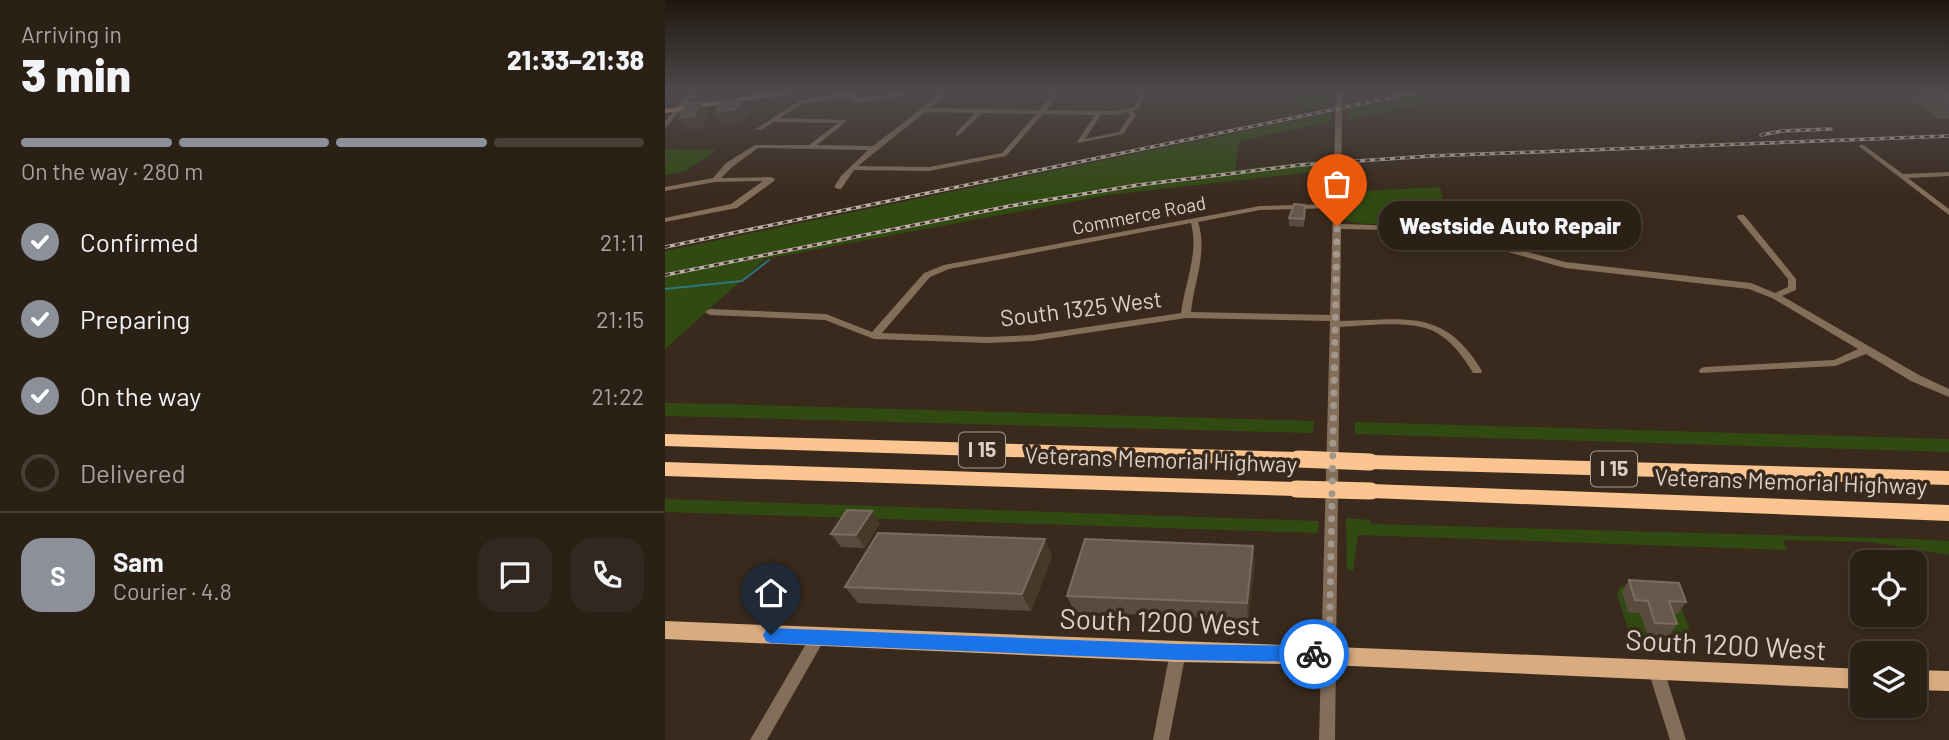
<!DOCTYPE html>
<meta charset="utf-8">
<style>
body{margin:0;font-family:Barlow,sans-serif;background:#33281f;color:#f1f3f6;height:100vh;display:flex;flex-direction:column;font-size:26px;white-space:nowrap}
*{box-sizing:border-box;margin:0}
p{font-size:23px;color:#a6a3a1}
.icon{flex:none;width:38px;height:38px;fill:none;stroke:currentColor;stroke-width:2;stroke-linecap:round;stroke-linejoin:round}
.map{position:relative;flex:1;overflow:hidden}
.details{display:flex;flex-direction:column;background:#2b2016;width:665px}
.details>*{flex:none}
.controls{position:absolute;left:1185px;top:550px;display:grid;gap:14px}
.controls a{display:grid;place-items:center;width:77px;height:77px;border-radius:14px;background:#2b2016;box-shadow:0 4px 10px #0003,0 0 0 2px #473e35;font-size:35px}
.pin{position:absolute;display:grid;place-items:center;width:60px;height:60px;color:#fff;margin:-72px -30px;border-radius:50% 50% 50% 0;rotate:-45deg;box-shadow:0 0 7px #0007}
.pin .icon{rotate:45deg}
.courier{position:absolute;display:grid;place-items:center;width:70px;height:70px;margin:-35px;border:5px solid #1a73e8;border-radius:50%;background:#fff;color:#222;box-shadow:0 2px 9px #0007}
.bubble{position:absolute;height:49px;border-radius:21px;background:#2b2016;box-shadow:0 4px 10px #0003,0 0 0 2px #473e35;font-size:23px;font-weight:800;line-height:49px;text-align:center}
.headline em{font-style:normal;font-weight:800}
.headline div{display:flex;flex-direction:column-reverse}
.headline{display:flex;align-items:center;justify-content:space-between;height:119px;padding:0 21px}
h1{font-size:46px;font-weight:800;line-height:52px}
.bar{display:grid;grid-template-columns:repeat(4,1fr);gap:10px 7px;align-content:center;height:84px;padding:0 21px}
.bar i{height:9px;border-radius:5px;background:#473e35}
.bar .on{background:#8c9099}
.bar p{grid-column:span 4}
.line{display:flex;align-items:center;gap:18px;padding:0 21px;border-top:2px solid #473e35}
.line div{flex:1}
.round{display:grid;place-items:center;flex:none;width:74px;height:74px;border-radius:21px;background:#33281f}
ol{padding:0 21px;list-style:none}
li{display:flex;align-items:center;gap:21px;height:77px}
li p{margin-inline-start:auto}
li .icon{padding:7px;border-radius:50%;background:#8c9099;color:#fff;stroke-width:4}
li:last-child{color:#a6a3a1}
li i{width:38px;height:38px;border:4px solid #473e35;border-radius:50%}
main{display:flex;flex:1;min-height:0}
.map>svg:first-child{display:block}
.green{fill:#314a12}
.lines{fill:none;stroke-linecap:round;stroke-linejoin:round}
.stream{stroke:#2b777c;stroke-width:2}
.minor{fill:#836e59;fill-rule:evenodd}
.major{fill:#d8ac80;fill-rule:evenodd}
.highway{fill:#fac590;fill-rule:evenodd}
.rail-casing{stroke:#bbb0a7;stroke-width:3.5}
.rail{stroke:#392a1d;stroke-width:2;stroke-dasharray:5;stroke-linecap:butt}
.highway-bridge{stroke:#fac590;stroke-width:17}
.wall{fill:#5b4b3e}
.shaded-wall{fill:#47382a}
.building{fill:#68594c;stroke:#7a6c60;stroke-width:2}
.route{fill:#1a73e8}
.done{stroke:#a2978d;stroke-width:7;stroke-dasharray:0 12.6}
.labels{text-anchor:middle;stroke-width:7;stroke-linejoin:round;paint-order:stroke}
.far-street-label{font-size:19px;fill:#dbd1c9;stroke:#392a1d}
.shield{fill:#392a1d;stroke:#aa9f95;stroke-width:2}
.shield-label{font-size:21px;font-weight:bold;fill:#dbd1c9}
.street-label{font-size:23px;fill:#dbd1c9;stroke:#392a1d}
.near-street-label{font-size:28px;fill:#dbd1c9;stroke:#392a1d}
</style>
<main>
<section class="details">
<div class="headline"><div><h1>3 min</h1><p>Arriving in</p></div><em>21:33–21:38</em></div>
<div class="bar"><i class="on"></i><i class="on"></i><i class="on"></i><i></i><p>On the way · 280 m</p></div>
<ol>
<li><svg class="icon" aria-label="check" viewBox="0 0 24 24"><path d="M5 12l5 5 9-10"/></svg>Confirmed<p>21:11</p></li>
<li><svg class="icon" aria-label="check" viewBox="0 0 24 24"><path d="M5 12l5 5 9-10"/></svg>Preparing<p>21:15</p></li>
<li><svg class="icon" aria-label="check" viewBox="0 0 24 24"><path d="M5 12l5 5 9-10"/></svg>On the way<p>21:22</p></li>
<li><i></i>Delivered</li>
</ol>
<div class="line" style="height:126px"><b class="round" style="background:#8c9099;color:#fff">S</b><div><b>Sam</b><p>Courier · 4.8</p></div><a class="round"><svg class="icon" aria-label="chat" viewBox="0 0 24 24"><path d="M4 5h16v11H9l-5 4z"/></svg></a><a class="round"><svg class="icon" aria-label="phone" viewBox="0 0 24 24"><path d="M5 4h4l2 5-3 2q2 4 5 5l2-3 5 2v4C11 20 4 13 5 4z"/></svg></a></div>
</section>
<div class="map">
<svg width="1284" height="740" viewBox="0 0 1284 740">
<rect width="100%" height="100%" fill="#392a1d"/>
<!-- green -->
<path class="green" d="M760 92 805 93 683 120V108Z
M629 93H664L663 105 634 111 633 105H626Z
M666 113 665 122 574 141 570 170 667 159 666 170 443 195 100 259 0 349V251Z
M0 149 52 150 20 171 0 175Z
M775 187 785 228C757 221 698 229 679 219L677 192Z
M0 403 54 404 649 421 648 433 0 416Z
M690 422 1284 439V452L690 434Z
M0 499 654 521 653 533 0 512Z
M681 518 705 520 707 524 1248 539 1284 541V555L1206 542 1118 540 1122 550 693 535 688 571 682 569Z
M963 584 1012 595 1034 656 970 652 952 594 955 587Z"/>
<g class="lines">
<!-- stream -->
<path class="stream" d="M0 289 77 281 104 260"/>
<!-- minor -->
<path class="minor" d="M24 92H31L2 126 0 127V121Z
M188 92 192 93 193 99 239 92 251 93 190 103 187 101V96L139 103 115 118 181 120V122L152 145 208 146 278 92H285L265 108 374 110 389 92H396L381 110 451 111 469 107 477 92H483L473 109 467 111 471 115 458 134 413 143 412 142 430 115 378 114 341 156 264 171 189 170 176 189H173L169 187 176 176 203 150 93 148 67 167 56 178 106 177 110 179 109 181 72 208 0 222V218L66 204 98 181 50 182 0 191V187L48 178 61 163 90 145H144L173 123 109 122 96 130 91 129 135 100ZM260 112 310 113 291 133V135L293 136 317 113 371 114 337 153 264 167 193 166ZM462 112 465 115 454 132 420 139 436 115H451Z
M671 92H677L676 224 768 227 786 231C811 205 843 211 876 211H879V215C847 219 818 207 793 233L900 262 1086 283 1110 293 1123 287V279L1072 217 1073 215H1079L1131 279V290L1117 296 1254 375 1284 389V397L1246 381 1201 354 1170 366 1035 373 1034 371 1035 369 1039 367 1169 360 1193 349 1107 298 1084 289 900 268 768 231 676 229 675 321C740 320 779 307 817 371L816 373H808C799 358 788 342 772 333 748 319 702 326 675 327L670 740H654L665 321 521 318 368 341 322 343 209 339 160 320 45 315 40 312 45 309 161 314 207 332 259 273 279 265 595 206 668 204ZM668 208 665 315 526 312C529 282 543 252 533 222L595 210ZM526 223C534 253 520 283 516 313L368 335 322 337 217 333 265 277 284 269Z
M1197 144 1238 174 1284 172V176L1243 178 1284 209V215L1195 147 1194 146Z
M153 630 158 632 160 637 158 642 102 740H85L148 632Z
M513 645 518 647 521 652 504 740H488L505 652 508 647Z
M991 662 996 665 999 670 1021 740H1005L983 670 986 665Z"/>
<!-- major -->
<path class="major" d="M111 92H135L0 113V109Z
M0 621C399 637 798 651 1197 669V689L664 665 513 662 0 639Z
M1250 670 1284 671V691L1250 690Z"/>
<!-- highway -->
<path class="highway" d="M0 434 633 452 639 454 642 459 639 464 633 466 0 446Z
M705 455 1284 471V485L705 469 699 467 696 462 699 457Z
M0 462 631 482 638 484 640 489 638 494 631 496 0 476Z
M706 484 1284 505V521L706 498 699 496 697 491 699 486Z"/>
<defs>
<path id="rail" d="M1096 135 1117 131 1166 129
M0 247 754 92
M0 275 345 206 473 185 635 165 765 156 1284 136"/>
</defs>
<!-- rail casing -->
<use href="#rail" class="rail-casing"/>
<!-- rail -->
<use href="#rail" class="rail"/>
<!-- highway-bridge -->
<path class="highway-bridge" d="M633 459 705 462
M631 489 706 491"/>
</g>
<!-- wall -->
<path class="wall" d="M1248 93H1284V119H1274L1244 99Z
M640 212 639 227 624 226V218Z
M215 523 200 548 176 547 166 534Z
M588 546 590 563 583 619 409 612 402 596Z
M387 556 366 611 193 603 180 587Z
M964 580 1021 602 1013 614 1008 613 1012 624 1004 636 983 635 975 613 963 612 957 592Z"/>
<!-- shaded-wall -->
<path class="shaded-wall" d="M75 100 82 113 79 121 58 125 51 112Z
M35 102 42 116 36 129 23 131 15 118Z
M207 511 215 523 200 548 191 535Z
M380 539 387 556 366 611 357 594Z
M588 546 590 563 583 619 582 603Z"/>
<!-- building -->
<path class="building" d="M1261 93H1284V105H1282Z
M56 100H75L72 108 51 112Z
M35 102 29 116 15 118 21 104Z
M629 204 640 205 639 219 624 218Z
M182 510 207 511 191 535 166 534Z
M213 533 380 539 357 594 180 587Z
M420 539 588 546 582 603 402 596Z
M964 580 1014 583 1021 602 1004 601 1012 624 990 623 983 601 970 600Z"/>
<!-- sky -->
<linearGradient id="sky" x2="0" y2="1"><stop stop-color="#1f1710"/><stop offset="0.47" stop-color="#4e4a4c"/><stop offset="1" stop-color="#4e4a4c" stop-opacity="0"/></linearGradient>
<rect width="1284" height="196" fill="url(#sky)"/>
<!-- route -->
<path class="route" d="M106 628 513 644 649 646 655 649 657 654 655 660 649 662 513 660 106 643 101 641 98 635 101 630Z"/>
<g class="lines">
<!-- done -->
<path class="done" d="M649 654 664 655 672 226"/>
</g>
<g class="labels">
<!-- far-street labels -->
<g class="far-street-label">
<text transform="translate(474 215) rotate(-11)" y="7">Commerce Road</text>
</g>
<!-- shield labels -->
<g class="shield">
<rect x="294" y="432.5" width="46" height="35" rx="5"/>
<rect x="926" y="451.5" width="46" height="35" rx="5"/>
</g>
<g class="shield-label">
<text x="317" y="457">I 15</text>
<text x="949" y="476">I 15</text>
</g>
<!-- street labels -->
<g class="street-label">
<text transform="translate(416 309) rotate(-7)" y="8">South 1325 West</text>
<text transform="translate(496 460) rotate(2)" y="8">Veterans Memorial Highway</text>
<text transform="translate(1126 482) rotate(2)" y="8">Veterans Memorial Highway</text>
</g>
<!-- near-street labels -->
<g class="near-street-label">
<text transform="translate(495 622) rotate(2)" y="10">South 1200 West</text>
<text transform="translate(1061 645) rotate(3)" y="10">South 1200 West</text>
</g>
</g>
</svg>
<div class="controls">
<a><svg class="icon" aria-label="locate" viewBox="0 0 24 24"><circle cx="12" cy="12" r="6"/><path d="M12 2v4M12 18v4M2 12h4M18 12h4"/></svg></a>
<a><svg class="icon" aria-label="layers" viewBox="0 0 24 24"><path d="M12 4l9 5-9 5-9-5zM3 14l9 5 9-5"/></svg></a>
</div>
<div class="pin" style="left:672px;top:226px;background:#ea580c"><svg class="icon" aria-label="bag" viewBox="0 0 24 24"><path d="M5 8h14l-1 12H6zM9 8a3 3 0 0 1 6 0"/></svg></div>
<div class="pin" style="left:106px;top:635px;background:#1f2937"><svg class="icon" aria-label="home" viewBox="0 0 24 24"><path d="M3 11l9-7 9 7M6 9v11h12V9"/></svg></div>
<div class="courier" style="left:649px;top:654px"><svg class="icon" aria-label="bike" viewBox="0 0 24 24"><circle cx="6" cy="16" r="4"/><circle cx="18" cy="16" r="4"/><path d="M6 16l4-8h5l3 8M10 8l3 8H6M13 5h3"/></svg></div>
<div class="bubble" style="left:714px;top:201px;width:262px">Westside Auto Repair</div>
</div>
</main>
